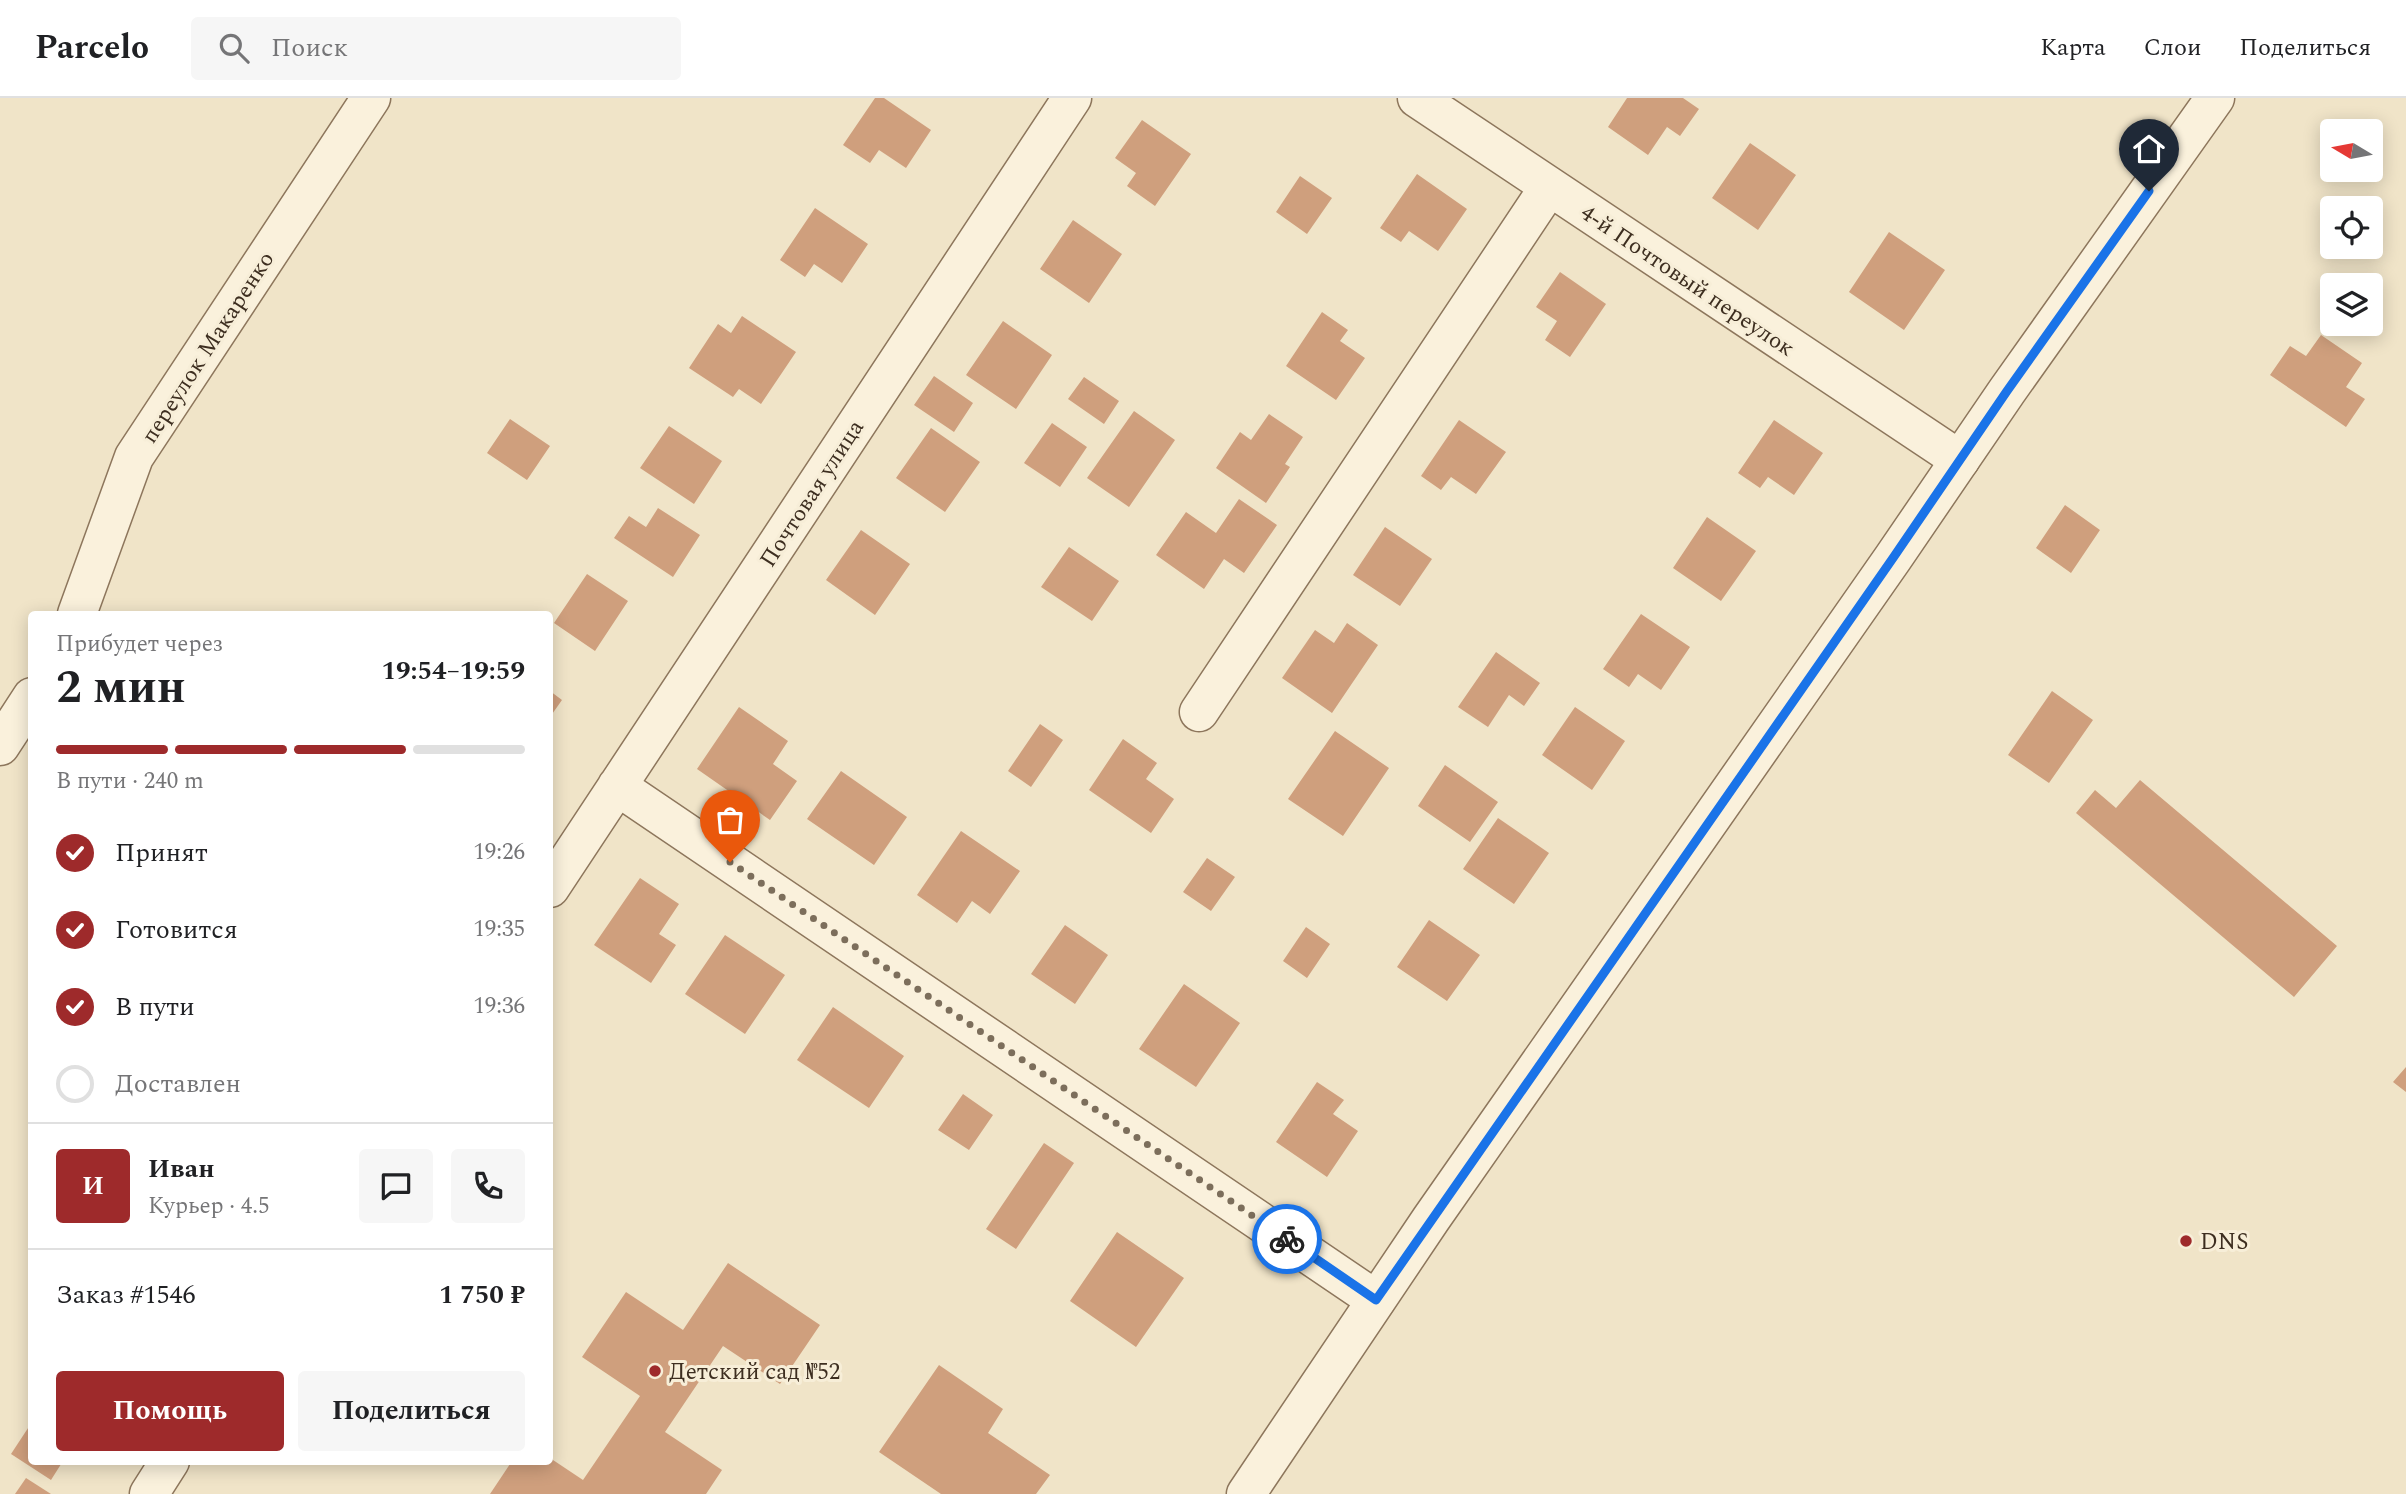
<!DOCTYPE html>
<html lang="ru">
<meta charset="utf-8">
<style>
body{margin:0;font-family:Spectral,serif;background:#f6f6f6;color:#202124;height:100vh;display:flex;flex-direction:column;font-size:26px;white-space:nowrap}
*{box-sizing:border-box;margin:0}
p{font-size:23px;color:#757577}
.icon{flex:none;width:38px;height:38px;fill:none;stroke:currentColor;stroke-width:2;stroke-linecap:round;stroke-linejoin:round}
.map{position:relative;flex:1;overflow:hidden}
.sheet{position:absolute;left:28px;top:513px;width:525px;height:854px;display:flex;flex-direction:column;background:#fff;border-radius:7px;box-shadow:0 4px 18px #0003}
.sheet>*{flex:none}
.needle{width:46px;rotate:280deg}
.controls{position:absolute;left:2320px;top:21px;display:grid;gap:14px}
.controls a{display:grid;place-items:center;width:63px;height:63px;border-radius:7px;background:#fff;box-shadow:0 4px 18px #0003;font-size:35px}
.pin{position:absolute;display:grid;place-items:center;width:60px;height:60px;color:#fff;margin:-72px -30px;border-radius:50% 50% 50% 0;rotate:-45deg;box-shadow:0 0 7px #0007}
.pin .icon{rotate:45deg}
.courier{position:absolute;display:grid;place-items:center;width:70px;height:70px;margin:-35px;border:5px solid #1a73e8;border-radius:50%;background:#fff;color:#222;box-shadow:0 2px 9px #0007}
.head em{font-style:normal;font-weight:700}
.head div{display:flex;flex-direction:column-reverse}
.head{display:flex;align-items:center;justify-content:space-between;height:119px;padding:0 28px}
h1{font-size:46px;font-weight:700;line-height:52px}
.bar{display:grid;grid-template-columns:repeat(4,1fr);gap:10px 7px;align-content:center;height:84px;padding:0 28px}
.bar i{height:9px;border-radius:5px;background:#e0e0e0}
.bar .active{background:#9e2a2b}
.bar p{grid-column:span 4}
.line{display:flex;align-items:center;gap:18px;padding:0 28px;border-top:2px solid #e0e0e0}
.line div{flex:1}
.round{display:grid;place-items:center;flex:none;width:74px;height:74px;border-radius:7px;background:#f6f6f6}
ol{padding:0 28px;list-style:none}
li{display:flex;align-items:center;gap:21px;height:77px}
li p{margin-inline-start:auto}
li .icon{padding:7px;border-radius:50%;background:#9e2a2b;color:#fff;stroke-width:4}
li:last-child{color:#757577}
li i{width:38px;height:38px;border:4px solid #e0e0e0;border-radius:50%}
.primary-button{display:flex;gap:14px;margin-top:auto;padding:14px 28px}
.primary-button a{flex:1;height:80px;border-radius:7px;background:#9e2a2b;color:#fff;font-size:28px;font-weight:700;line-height:80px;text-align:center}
.primary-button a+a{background:#f6f6f6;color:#202124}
header{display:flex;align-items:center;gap:42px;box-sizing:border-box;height:98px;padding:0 35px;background:#fff;border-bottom:2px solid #e0e0e0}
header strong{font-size:33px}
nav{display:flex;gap:38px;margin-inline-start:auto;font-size:24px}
.search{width:490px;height:63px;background:#f6f6f6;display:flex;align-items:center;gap:18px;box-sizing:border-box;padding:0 24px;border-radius:7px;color:#757577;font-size:26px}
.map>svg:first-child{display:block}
.building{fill:#cf9f7d}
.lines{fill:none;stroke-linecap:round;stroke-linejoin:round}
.minor-casing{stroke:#8d765c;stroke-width:41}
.tertiary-casing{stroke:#8d765c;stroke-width:41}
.minor{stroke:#faf1dc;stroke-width:38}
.tertiary{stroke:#faf1dc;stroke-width:38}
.done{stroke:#7c6e5b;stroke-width:7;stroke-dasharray:0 12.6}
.route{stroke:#1a73e8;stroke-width:9}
.poi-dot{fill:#9e2a2b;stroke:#f7eed8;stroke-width:2.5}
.labels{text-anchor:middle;stroke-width:6;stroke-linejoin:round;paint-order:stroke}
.street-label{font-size:23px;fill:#3d2e20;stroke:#f7eed8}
.poi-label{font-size:23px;fill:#3d2e20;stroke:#f7eed8;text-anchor:start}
</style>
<header>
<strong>Parcelo</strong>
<div class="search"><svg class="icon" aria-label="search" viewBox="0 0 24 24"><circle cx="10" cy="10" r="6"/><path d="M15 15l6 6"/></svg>Поиск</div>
<nav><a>Карта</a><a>Слои</a><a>Поделиться</a></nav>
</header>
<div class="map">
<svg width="2406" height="1396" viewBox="0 0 2406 1396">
<rect width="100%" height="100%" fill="#f0e4c8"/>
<!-- building -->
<path class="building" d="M875 0H884L931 32 906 70 879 52 870 65 843 47Z
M1627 0H1683L1699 11 1680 38 1667 29 1648 57 1608 29Z
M1142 22 1191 56 1155 108 1127 88 1136 75 1115 60Z
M1750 45 1796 77 1758 132 1712 100Z
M1417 76 1467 111 1438 153 1409 133 1401 144 1380 130Z
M1300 78 1332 100 1307 136 1276 114Z
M815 110 868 146 842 185 814 166 805 179 780 162Z
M1073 122 1122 156 1089 205 1040 171Z
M1889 134 1945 172 1904 232 1849 194Z
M1560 174 1606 206 1570 259 1545 242 1557 223 1536 209Z
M1322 214 1348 232 1340 243 1365 260 1336 302 1286 268Z
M742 218 796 254 761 306 739 291 733 299 689 270 718 226 731 235Z
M1003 223 1052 257 1016 311 966 277Z
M2321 237 2362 265 2346 289 2365 301 2346 329 2270 277 2290 248 2306 258Z
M934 278 973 305 954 334 914 307Z
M1084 279 1119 303 1104 326 1068 301Z
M1134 313 1175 342 1129 409 1087 380Z
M1269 316 1303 339 1285 366 1290 369 1266 405 1216 370 1240 334 1251 342Z
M510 321 550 348 527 382 487 355Z
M1459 322 1506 354 1476 396 1451 379 1441 392 1421 378Z
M1774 322 1823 355 1794 397 1768 379 1760 390 1738 375Z
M1052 325 1087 349 1060 389 1024 365Z
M669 328 722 363 694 406 640 370Z
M931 330 980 364 945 414 896 380Z
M1239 401 1277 427 1244 475 1224 461 1204 491 1156 457 1186 414 1216 435Z
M2065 407 2100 432 2071 475 2036 450Z
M658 410 700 437 673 479 614 440 629 418 646 429Z
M1707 419 1756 453 1721 503 1673 470Z
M1385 429 1432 461 1400 508 1353 477Z
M861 432 910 466 875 517 826 482Z
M1069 449 1119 483 1092 523 1041 489Z
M587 476 628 503 595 553 554 525Z
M1641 516 1690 549 1661 592 1638 576 1629 589 1603 571Z
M1347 525 1378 547 1332 615 1282 580 1315 532 1334 545Z
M1496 554 1540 585 1524 608 1509 597 1488 629 1458 609Z
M550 593 562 602 550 619Z
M2052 593 2093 622 2049 685 2008 657Z
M739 609 788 643 773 666 797 683 770 722 697 671Z
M1575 609 1625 643 1592 692 1542 657Z
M1040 626 1063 642 1031 689 1008 673Z
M1335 633 1389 670 1343 738 1288 701Z
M1123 641 1157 665 1146 681 1174 701 1151 735 1089 692Z
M1445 667 1498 704 1470 744 1418 708Z
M841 673 907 719 874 767 807 721Z
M2140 682 2337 848 2294 899 2076 715 2095 692 2116 710Z
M1498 720 1549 755 1514 806 1463 771Z
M961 733 1020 773 990 816 972 803 957 825 917 797Z
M1207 760 1235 779 1211 813 1183 794Z
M640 780 679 806 659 836 676 847 651 885 594 847Z
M1429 822 1480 857 1447 903 1397 869Z
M1065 827 1108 857 1075 906 1031 876Z
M1306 829 1330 846 1307 880 1283 863Z
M725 837 785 877 745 936 685 896Z
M1184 886 1240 925 1196 989 1139 951Z
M833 909 904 958 869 1010 797 962Z
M2406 969V994L2393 984Z
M1317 984 1344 1002 1333 1016 1358 1033 1327 1079 1276 1044Z
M963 996 993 1017 969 1052 938 1032Z
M1044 1045 1074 1065 1016 1151 986 1131Z
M1117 1134 1184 1180 1136 1249 1070 1203Z
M728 1165 820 1227 780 1286 723 1248 665 1334 722 1372 706 1396H490L512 1363H550V1360L583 1382 640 1298 582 1259 626 1194 683 1232Z
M939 1267 1003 1311 988 1335 1050 1377 1036 1396H941L879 1354Z
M32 1324V1363H63L51 1382 11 1356Z
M26 1380 51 1396H15Z"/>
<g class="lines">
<defs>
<path id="minor" d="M1417 0 1960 362
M77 516 134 359 371 0
M1199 614 1549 89
M0 648 32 599
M617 688 1376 1202
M550 790 1072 0
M149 1396 170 1363"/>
<path id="tertiary" d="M1246 1396 1431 1121 1893 460 2007 293 2215 0"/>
</defs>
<!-- minor casing -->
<use href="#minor" class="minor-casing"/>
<!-- tertiary casing -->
<use href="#tertiary" class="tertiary-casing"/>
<!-- minor -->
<use href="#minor" class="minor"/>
<!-- tertiary -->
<use href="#tertiary" class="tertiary"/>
</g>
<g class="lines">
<!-- done -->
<path class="done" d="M730 764 1287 1141"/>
<!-- route -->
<path class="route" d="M1287 1141 1376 1202 1893 460 2007 293 2149 93"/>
</g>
<!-- markers -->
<g class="poi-dot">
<circle cx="2186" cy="1143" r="7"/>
<circle cx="655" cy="1273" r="7"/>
</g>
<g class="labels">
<!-- street labels -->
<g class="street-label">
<text transform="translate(1688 182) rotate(34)" y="8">4-й Почтовый переулок</text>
<text transform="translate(207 249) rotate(-57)" y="8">переулок Макаренко</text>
<text transform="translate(811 395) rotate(-57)" y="8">Почтовая улица</text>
</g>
<!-- poi labels -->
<g class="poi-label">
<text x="2200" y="1151">DNS</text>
<text x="669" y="1281">Детский сад №52</text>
</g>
</g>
</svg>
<div class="controls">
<a><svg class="needle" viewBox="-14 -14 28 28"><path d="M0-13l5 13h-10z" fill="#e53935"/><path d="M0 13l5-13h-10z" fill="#757577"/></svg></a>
<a><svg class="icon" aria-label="locate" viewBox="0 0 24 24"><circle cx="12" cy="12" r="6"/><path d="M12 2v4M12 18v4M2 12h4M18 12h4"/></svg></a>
<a><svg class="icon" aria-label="layers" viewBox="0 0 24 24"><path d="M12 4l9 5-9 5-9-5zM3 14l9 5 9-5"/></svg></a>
</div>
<div class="pin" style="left:730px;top:764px;background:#ea580c"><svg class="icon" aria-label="bag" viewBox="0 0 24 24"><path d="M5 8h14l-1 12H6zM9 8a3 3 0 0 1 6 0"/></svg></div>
<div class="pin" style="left:2149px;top:93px;background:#1f2937"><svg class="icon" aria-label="home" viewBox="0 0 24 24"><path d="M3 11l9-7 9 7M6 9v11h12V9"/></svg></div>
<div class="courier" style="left:1287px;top:1141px"><svg class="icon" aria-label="bike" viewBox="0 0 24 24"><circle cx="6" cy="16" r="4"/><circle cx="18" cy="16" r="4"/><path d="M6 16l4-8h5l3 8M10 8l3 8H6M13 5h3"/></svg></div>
<section class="sheet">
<div class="head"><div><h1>2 мин</h1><p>Прибудет через</p></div><em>19:54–19:59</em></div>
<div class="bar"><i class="active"></i><i class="active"></i><i class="active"></i><i></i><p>В пути · 240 m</p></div>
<ol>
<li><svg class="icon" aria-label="check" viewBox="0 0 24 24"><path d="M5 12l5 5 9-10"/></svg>Принят<p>19:26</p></li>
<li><svg class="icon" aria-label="check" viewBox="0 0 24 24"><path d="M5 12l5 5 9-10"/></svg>Готовится<p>19:35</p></li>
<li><svg class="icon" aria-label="check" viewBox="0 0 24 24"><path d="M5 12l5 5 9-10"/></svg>В пути<p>19:36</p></li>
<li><i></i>Доставлен</li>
</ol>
<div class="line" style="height:126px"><b class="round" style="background:#9e2a2b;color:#fff">И</b><div><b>Иван</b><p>Курьер · 4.5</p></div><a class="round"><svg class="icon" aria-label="chat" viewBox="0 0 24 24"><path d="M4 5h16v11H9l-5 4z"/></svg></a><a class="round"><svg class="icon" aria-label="phone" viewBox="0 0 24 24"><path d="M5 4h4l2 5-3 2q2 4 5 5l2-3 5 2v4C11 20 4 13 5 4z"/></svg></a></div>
<div class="line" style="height:91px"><div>Заказ #1546</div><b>1 750 ₽</b></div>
<div class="primary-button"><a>Помощь</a><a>Поделиться</a></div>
</section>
</div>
